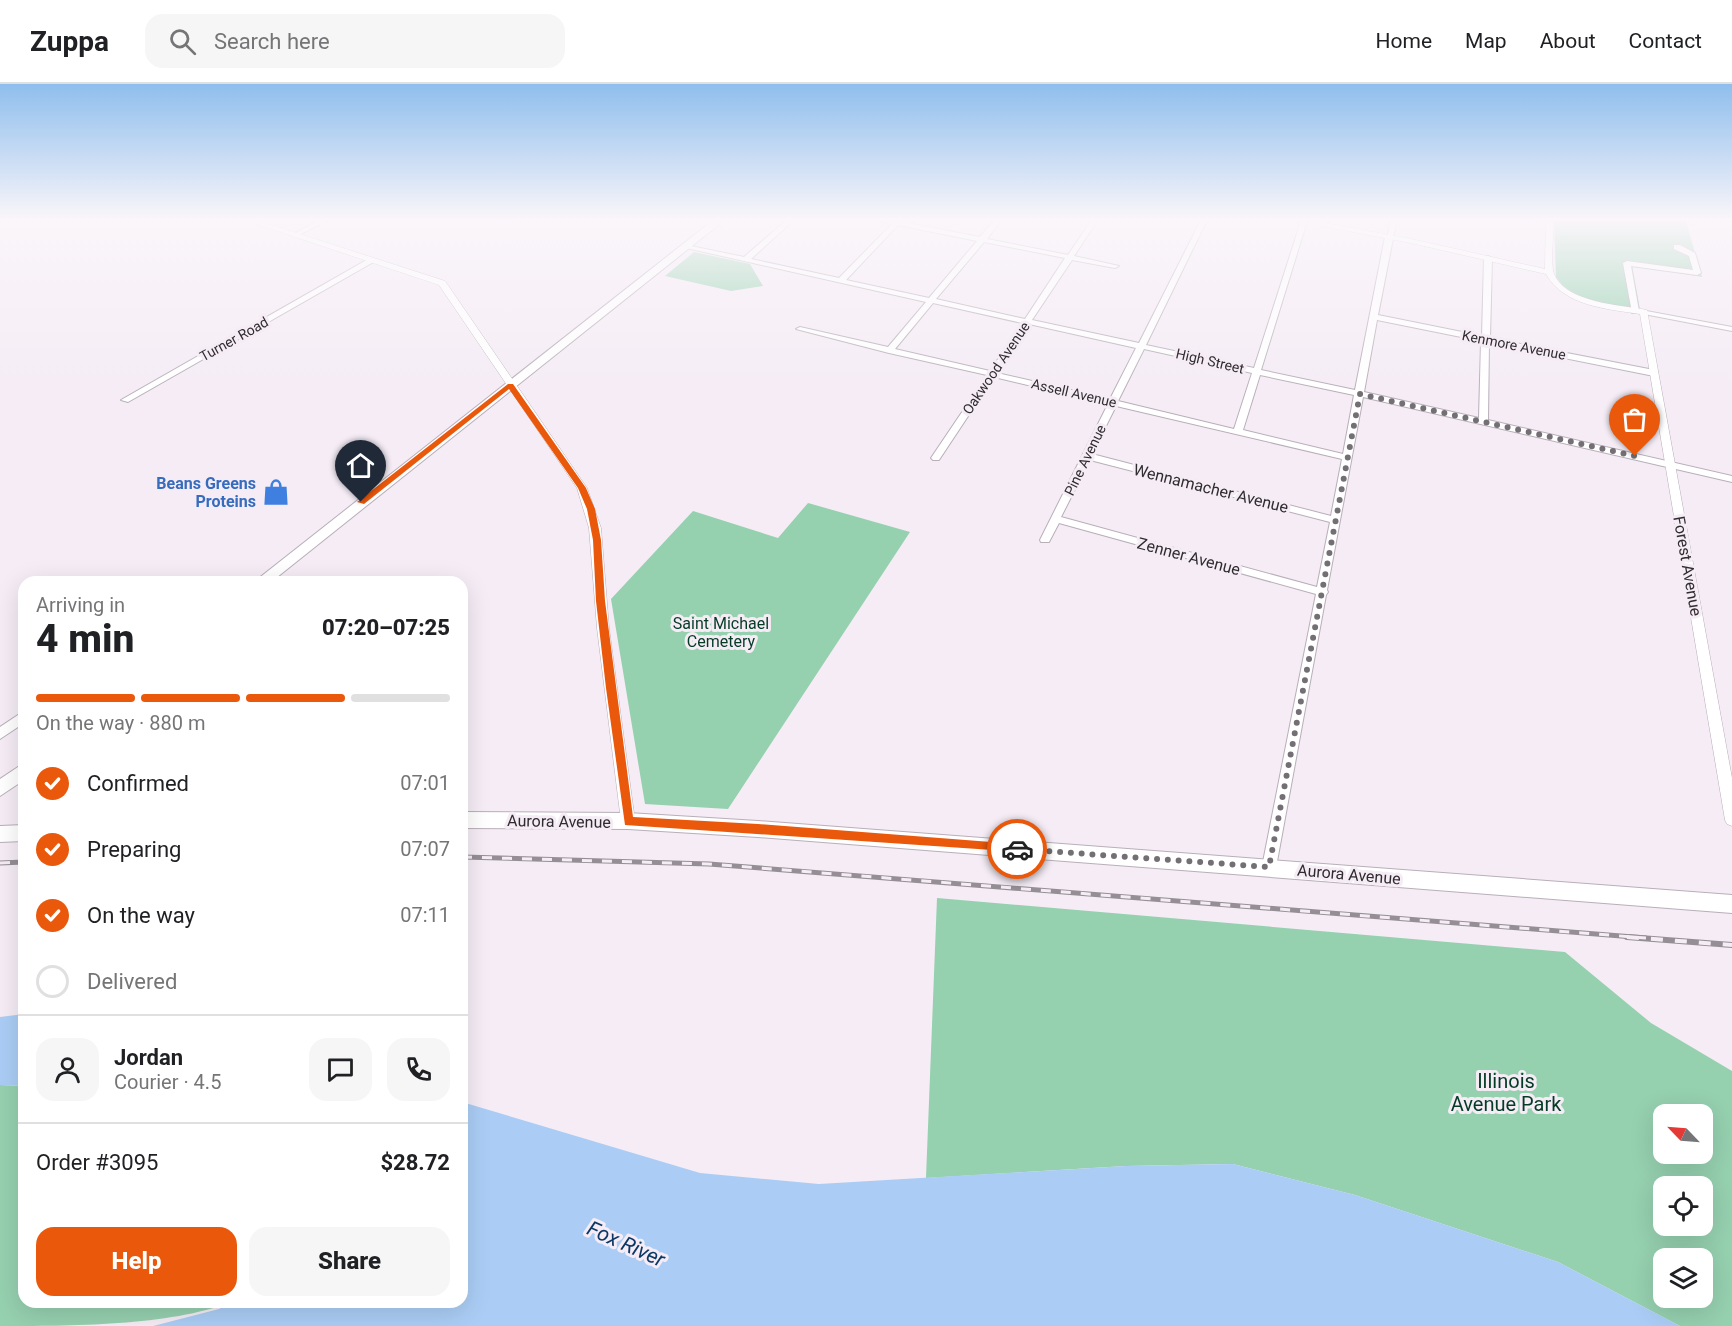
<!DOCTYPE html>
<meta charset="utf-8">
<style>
body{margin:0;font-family:Roboto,sans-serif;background:#f6f6f6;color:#202124;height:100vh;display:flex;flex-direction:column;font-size:22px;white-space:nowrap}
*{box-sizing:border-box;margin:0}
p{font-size:20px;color:#757577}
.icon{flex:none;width:33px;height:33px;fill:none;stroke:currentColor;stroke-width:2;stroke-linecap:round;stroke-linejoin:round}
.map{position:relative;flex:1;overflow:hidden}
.panel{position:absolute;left:18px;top:492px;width:450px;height:732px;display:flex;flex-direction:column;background:#fff;border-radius:18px;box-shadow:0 6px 24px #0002}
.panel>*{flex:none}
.needle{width:39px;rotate:295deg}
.controls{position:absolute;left:1653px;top:1020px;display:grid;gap:12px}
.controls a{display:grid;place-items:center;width:60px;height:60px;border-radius:12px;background:#fff;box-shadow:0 6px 24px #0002;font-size:30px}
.pin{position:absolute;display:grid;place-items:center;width:51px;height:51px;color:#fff;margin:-62px -26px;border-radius:50% 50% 50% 0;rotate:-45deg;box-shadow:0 0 6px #0007}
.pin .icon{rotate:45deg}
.courier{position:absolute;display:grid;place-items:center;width:60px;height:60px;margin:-30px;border:4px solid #ea580c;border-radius:50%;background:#fff;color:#222;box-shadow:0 2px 8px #0007}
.headline em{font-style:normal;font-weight:800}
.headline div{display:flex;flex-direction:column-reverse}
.headline{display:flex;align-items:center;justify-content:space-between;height:102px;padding:0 18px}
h1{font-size:39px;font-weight:800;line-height:45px}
.bar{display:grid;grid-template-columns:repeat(4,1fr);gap:9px 6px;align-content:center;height:72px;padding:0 18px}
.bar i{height:8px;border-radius:4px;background:#e0e0e0}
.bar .active{background:#ea580c}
.bar p{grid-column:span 4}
.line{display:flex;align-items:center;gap:15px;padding:0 18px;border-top:2px solid #e0e0e0}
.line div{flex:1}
.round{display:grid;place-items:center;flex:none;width:63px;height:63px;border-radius:18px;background:#f6f6f6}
ol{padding:0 18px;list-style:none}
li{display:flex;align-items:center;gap:18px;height:66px}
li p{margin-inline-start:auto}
li .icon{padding:6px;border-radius:50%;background:#ea580c;color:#fff;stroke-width:4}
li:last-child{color:#757577}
li i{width:33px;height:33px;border:3px solid #e0e0e0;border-radius:50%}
.primary-button{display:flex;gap:12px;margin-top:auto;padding:12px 18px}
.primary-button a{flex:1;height:69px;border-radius:18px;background:#ea580c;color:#fff;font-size:24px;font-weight:800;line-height:69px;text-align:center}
.primary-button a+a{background:#f6f6f6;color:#202124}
header{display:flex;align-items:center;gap:36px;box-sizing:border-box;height:84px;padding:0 30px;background:#fff;border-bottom:2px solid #e0e0e0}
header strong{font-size:28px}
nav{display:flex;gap:33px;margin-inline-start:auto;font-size:21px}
.search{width:420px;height:54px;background:#f6f6f6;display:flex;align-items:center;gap:15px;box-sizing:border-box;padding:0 21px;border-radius:18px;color:#757577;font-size:22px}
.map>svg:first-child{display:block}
.green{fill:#95d0af;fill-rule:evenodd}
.water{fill:#abcdf5}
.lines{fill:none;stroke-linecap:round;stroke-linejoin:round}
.minor-casing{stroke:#b8afb8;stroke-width:2}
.tertiary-casing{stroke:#b8afb8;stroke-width:1}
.secondary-casing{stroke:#b8afb8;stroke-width:2}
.minor{fill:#fff;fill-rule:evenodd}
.tertiary{fill:#fff;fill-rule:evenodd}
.secondary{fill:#fff;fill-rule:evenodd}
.rail-far1-casing{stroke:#958f95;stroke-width:5}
.rail-casing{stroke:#958f95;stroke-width:6}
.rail-far1{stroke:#f5ecf5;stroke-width:3;stroke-dasharray:10;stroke-linecap:butt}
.rail{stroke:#f5ecf5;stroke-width:4;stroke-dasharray:12;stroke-linecap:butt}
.route{fill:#ea580c}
.done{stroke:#746f74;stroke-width:6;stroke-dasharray:0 10.8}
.labels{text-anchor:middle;stroke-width:6;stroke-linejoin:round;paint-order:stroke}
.far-street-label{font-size:14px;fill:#2f2c2f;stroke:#f5ecf5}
.shop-label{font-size:16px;font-weight:bold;fill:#366cbe;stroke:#f5ecf5;text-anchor:end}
.street-label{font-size:16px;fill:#2f2c2f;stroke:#f5ecf5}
.park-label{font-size:16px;fill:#043b24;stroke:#f5ecf5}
.near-park-label{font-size:20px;fill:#043b24;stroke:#f5ecf5}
.near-water-label{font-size:21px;font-style:italic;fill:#0c3865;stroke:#f5ecf5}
</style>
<header>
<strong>Zuppa</strong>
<div class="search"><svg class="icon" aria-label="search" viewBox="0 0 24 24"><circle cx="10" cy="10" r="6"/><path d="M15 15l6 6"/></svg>Search here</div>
<nav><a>Home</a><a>Map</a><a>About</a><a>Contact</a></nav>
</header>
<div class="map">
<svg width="1732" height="1242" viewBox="0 0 1732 1242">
<rect width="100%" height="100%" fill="#f5ecf5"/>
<!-- green -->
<path class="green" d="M1554 134H1685L1702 193 1632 181 1640 226C1613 221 1572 219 1556 193Z
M694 168 750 180 763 202 731 207 665 192Z
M808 419 910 448 728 725 645 720 611 515 693 427 778 454Z
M937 814 1565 868 1651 939 1732 987V1242H1680L1558 1178 1355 1111 1233 1080 1126 1082 926 1094ZM1664 1030H1702V1070H1664ZM1664 1102H1702V1142H1664ZM1664 1174H1702V1214H1664Z
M0 1001 24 1002V1218H230C172 1242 67 1242 0 1242Z"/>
<!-- water -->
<path class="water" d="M24 930V1002L0 1001V933Z
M462 1018 700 1089 819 1100 1126 1082 1233 1080 1355 1111 1558 1178 1680 1242H153L219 1225 230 1218H462Z"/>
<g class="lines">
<defs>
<path id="minor" d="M323 134H332L297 152 292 151Z
M789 134H796L751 175 839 194 892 140 868 134 895 137 901 134 903 136 902 138 980 153 996 134H1003L987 155 1068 171 1093 134H1099L1074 172 1119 182 1115 184 1072 176 1032 236 1139 259 1202 134H1208L1146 261 1254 284 1302 134H1308L1261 286 1355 306 1385 153 1388 151 1391 134H1397L1378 231 1482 252 1484 174 1488 172 1492 174 1490 254 1654 286 1658 289 1654 292 1489 259 1488 336 1732 392V398L1363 313 1327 506 1328 508 1326 511 1276 783 1274 787 1269 789 1264 787 1262 783 1316 510 1059 439 1049 458H1041L1040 456 1108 320 994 293 939 376H933L931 374 987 291 889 269 796 245 800 243 888 263 926 218 682 163 686 161 744 173ZM898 141 977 157 929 214 846 196ZM984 158 1065 174 1025 235 936 215ZM933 219 1022 239 990 287 895 265ZM1377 236 1481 257 1479 334 1364 308ZM1029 240 1136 264 1110 315 997 289ZM1144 265 1252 289 1234 345 1118 317ZM1260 291 1354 311 1343 370 1243 346ZM1116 322 1342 375 1331 432 1092 370ZM1090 376 1330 438 1317 503 1061 433Z
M1674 161H1680L1695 169 1701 189 1697 191 1631 182 1639 227 1632 229 1623 179 1627 177 1693 186 1689 172 1674 165Z
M370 174 377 176 128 318 121 316Z
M1641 226 1732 243V247L1644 230H1641Z
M24 627V639L0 655V643Z"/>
<path id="tertiary" d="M238 134H250L445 197 587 404 601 444 609 544 635 737 633 741 628 743 623 741 621 737 597 544 589 444 577 404 439 201Z
M1281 134H1298L1411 155 1545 185 1546 134H1554C1554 148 1550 178 1554 190 1566 219 1621 221 1647 226L1732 694V742L1727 740 1725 736 1640 230C1607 225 1564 222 1546 190L1411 159Z"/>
<path id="secondary" d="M716 134H727L271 498H254Z
M24 679V696L0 712V695Z
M462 728 628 729 758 737 1732 811V829L758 753 628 745 462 744Z
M24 741V757L0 758V742Z"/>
</defs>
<!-- minor casing -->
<use href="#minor" class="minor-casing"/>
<!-- tertiary casing -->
<use href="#tertiary" class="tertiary-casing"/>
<!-- secondary casing -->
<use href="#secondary" class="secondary-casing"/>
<!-- minor -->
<use href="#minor" class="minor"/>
<!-- tertiary -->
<use href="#tertiary" class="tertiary"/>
<!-- secondary -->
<use href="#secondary" class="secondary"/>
<defs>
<path id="rail-far1" d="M462 773 709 780 1646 854
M0 779 24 778"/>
<path id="rail" d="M1627 853 1732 861"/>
</defs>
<!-- rail-far1 casing -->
<use href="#rail-far1" class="rail-far1-casing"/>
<!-- rail casing -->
<use href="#rail" class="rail-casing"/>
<!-- rail-far1 -->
<use href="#rail-far1" class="rail-far1"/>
<!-- rail -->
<use href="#rail" class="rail"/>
</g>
<!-- sky -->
<linearGradient id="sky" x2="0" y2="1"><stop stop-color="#8fbeed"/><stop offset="0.44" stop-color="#faf6fa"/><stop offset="1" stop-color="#faf6fa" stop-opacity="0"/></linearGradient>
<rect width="1732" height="308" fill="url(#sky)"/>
<!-- route -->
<path class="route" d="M508 300H513L586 404 595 425 601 456 605 517 633 733 758 740 1017 760 1021 761V768L625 741 606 604 596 517 593 456 587 425 578 404 509 305 364 420 357 418Z"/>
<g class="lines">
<!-- done -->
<path class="done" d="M1017 765 1269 783 1360 310 1635 372"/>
</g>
<!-- icons -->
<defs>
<symbol id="shop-bare" viewBox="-9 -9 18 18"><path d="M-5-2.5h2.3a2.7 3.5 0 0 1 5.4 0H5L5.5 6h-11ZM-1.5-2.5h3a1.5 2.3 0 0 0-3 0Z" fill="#3f7fe0" stroke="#f5ecf5" stroke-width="2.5" paint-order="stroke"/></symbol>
</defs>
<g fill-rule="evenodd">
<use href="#shop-bare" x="257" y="389" width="38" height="38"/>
</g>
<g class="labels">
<!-- far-street labels -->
<g class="far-street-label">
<text transform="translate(234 255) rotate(-29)" y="5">Turner Road</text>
<text transform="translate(1514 261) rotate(11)" y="5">Kenmore Avenue</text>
<text transform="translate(1210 277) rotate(13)" y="5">High Street</text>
<text transform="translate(996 284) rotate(-56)" y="5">Oakwood Avenue</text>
<text transform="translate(1074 309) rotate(13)" y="5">Assell Avenue</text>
<text transform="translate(1085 376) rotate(-64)" y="5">Pine Avenue</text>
</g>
<!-- shop labels -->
<g class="shop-label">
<text x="256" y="405">Beans Greens<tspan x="256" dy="18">Proteins</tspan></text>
</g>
<!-- street labels -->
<g class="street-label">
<text transform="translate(1211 404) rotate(14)" y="6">Wennamacher Avenue</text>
<text transform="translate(1189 472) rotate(15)" y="6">Zenner Avenue</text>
<text transform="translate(1688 482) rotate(80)" y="6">Forest Avenue</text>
<text transform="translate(559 737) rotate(1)" y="6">Aurora Avenue</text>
<text transform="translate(1349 790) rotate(5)" y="6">Aurora Avenue</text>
</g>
<!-- park labels -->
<g class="park-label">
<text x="721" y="545">Saint Michael<tspan x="721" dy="18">Cemetery</tspan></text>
</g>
<!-- near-park labels -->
<g class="near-park-label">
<text x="1506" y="1004">Illinois<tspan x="1506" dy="23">Avenue Park</tspan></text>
</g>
<!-- near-water labels -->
<g class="near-water-label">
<text transform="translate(626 1160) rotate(24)" y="7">Fox River</text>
</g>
</g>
</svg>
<div class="controls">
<a><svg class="needle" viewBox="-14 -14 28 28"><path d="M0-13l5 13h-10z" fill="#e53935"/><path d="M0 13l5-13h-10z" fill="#757577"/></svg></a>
<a><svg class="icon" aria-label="locate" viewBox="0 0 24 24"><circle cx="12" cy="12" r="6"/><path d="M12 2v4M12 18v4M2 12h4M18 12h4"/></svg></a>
<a><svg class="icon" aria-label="layers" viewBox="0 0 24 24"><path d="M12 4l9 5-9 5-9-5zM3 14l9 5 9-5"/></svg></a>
</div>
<div class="pin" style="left:1635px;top:372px;background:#ea580c"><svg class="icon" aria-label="bag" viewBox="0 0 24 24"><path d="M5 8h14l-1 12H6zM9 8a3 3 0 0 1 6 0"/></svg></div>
<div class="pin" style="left:361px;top:418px;background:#1f2937"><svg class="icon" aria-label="home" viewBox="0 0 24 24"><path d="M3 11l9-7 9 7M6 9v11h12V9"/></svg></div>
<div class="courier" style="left:1017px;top:765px"><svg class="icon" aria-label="car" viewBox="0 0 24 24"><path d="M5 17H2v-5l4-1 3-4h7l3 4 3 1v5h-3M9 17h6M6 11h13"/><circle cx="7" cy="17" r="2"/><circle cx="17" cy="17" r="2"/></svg></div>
<section class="panel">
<div class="headline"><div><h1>4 min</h1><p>Arriving in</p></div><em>07:20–07:25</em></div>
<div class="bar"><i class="active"></i><i class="active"></i><i class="active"></i><i></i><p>On the way · 880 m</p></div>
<ol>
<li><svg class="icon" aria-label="check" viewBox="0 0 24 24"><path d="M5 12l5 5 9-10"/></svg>Confirmed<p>07:01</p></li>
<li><svg class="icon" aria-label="check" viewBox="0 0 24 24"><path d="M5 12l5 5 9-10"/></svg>Preparing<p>07:07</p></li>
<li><svg class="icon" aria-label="check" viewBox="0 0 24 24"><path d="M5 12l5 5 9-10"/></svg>On the way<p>07:11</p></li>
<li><i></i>Delivered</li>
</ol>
<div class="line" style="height:108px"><a class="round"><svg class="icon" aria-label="person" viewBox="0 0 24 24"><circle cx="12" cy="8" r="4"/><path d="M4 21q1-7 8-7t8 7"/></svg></a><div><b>Jordan</b><p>Courier · 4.5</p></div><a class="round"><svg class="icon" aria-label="chat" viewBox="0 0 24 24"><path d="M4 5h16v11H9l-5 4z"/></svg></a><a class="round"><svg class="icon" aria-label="phone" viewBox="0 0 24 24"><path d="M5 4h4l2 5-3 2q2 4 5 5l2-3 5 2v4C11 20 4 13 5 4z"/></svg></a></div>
<div class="line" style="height:78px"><div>Order #3095</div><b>$28.72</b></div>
<div class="primary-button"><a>Help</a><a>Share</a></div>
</section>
</div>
